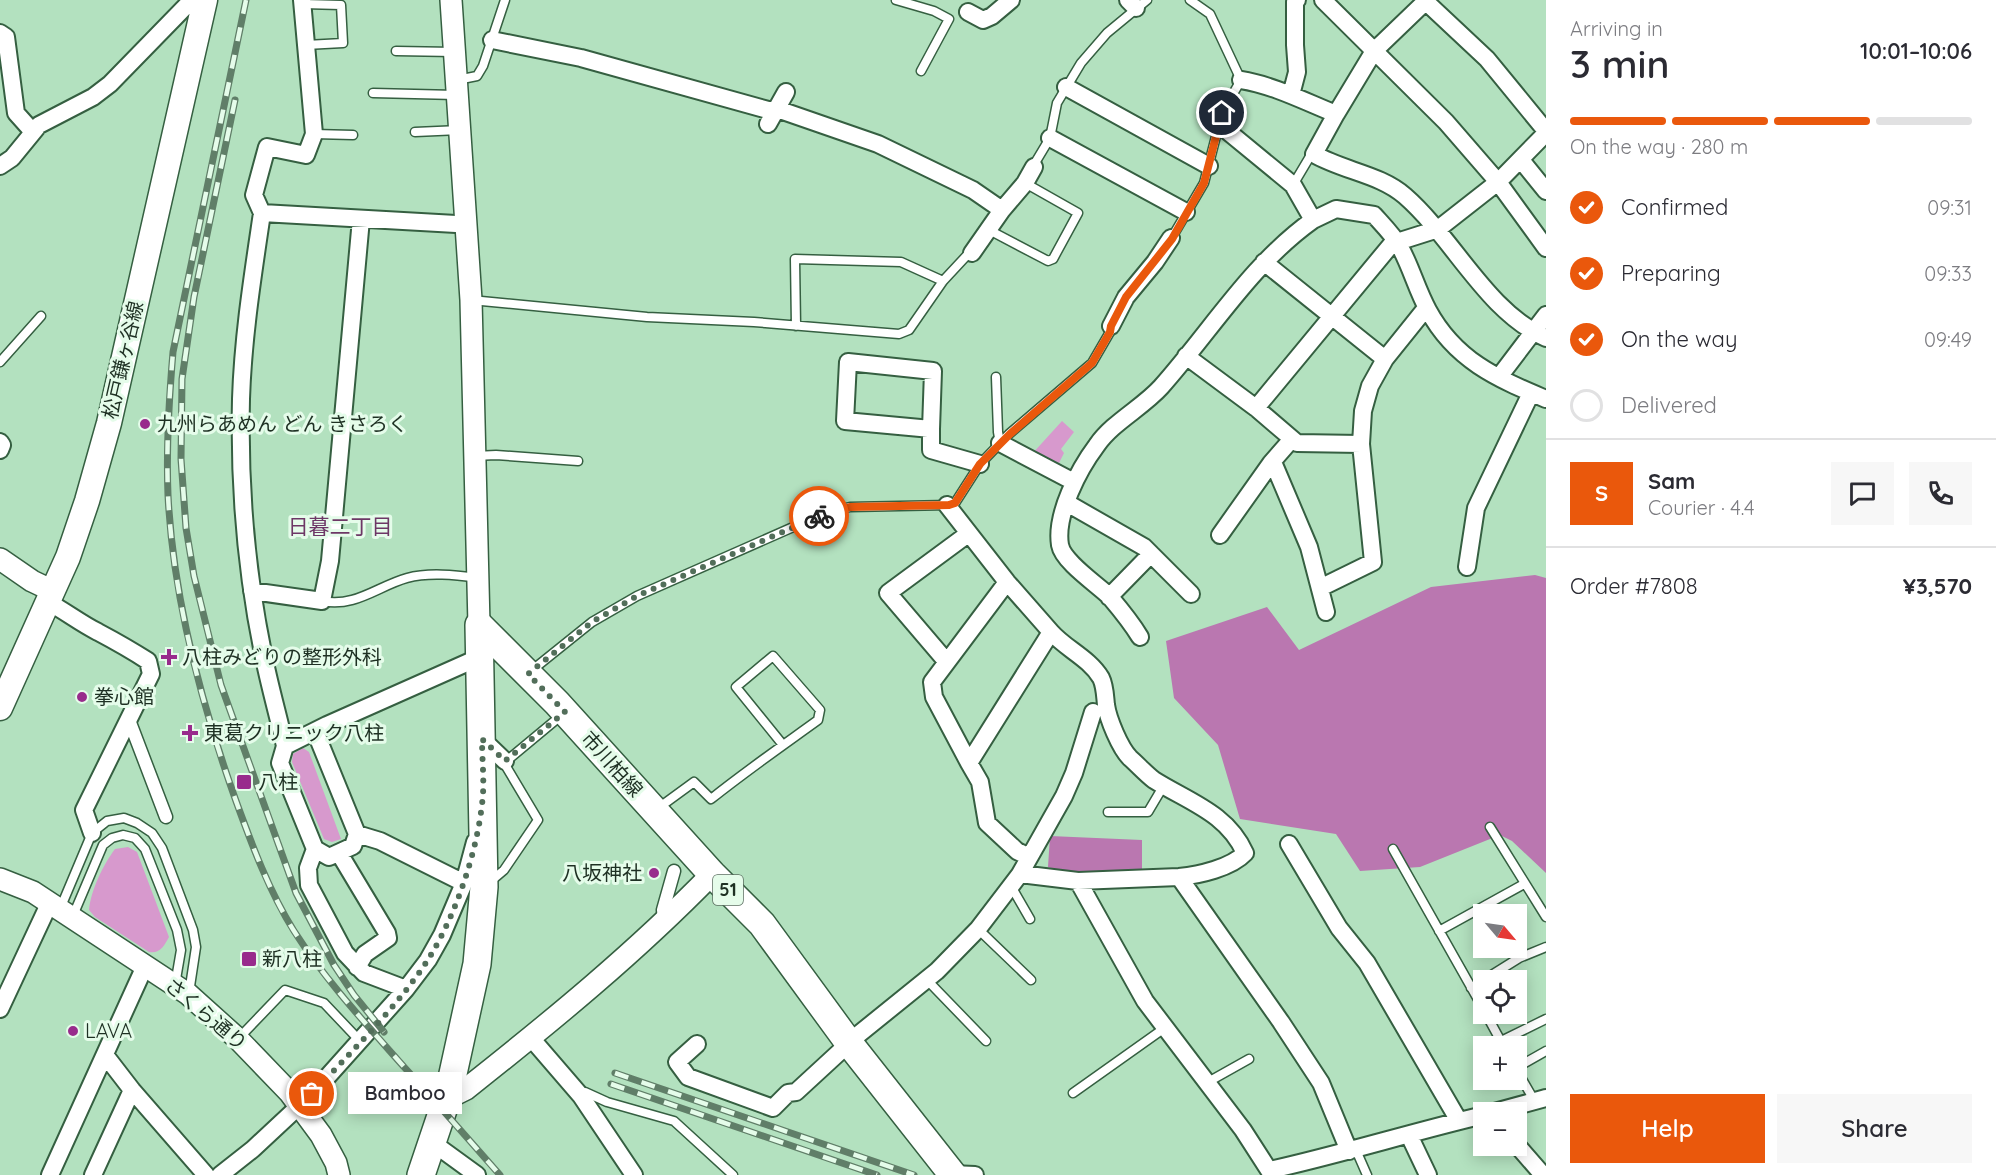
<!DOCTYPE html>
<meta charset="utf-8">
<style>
body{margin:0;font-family:Quicksand,"Noto Sans JP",sans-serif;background:#f7f7f7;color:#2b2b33;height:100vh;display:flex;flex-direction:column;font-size:22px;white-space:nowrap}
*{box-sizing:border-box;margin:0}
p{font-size:20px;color:#7c7c81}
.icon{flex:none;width:33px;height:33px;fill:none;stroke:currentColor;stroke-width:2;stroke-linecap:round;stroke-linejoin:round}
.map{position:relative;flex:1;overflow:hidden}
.details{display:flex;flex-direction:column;background:#fff;width:450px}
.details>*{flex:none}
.needle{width:39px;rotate:119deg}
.controls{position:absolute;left:1473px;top:904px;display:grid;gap:12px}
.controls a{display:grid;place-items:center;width:54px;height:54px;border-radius:0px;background:#fff;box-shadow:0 3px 15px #0003;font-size:30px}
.pin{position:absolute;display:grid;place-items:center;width:51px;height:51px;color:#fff;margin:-26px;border:3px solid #fff;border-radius:50%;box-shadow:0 2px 6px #0007}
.courier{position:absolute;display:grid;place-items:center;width:60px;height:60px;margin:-30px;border:4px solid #ea580c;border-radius:50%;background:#fff;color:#222;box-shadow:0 2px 8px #0007}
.bubble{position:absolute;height:42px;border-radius:0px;background:#fff;box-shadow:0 3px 15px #0003;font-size:20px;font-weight:600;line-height:42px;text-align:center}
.head em{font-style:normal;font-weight:600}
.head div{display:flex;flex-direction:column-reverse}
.head{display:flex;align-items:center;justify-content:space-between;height:102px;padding:0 24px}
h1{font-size:39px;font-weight:600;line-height:45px}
.bar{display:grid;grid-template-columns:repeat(4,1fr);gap:9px 6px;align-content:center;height:72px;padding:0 24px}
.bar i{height:8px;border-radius:4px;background:#e1e1e2}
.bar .on{background:#ea580c}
.bar p{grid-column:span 4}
.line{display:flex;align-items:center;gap:15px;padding:0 24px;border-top:2px solid #e1e1e2}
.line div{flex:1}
.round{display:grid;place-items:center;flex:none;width:63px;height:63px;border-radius:0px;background:#f7f7f7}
ol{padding:0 24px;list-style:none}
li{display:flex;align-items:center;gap:18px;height:66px}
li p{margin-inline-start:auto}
li .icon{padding:6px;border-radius:50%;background:#ea580c;color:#fff;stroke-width:4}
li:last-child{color:#7c7c81}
li i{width:33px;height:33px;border:3px solid #e1e1e2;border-radius:50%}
.action{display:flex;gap:12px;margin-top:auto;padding:12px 24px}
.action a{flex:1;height:69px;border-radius:0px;background:#ea580c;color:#fff;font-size:24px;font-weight:600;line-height:69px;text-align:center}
.action a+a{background:#f7f7f7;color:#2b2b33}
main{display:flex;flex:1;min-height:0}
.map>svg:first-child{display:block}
.green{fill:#d799cd}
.forest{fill:#ba77b0}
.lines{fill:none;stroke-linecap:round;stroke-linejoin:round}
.service-casing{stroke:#355f41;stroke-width:11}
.pedestrian-casing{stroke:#355f41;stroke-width:15}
.minor-casing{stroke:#355f41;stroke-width:20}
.tertiary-casing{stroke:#355f41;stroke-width:24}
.secondary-casing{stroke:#355f41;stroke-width:27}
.primary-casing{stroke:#355f41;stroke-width:30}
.service{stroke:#fff;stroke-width:8}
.pedestrian{stroke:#fff;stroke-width:12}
.minor{stroke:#fff;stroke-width:16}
.tertiary{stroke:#fff;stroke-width:21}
.secondary{stroke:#fff;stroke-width:24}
.primary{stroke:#fff;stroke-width:27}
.rail-casing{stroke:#607e68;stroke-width:7}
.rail{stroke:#e5fcea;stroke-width:4.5;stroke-dasharray:14;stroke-linecap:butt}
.done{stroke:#526e5a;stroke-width:6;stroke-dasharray:0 10.8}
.route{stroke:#ea580c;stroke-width:8}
.poi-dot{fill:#982b8c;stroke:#e5fcea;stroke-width:2}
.labels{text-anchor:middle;stroke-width:6;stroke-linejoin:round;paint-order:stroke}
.shield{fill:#e5fcea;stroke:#5a6d5f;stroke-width:1.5}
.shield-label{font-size:18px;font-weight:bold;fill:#1e3023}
.street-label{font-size:20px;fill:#1e3023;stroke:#e5fcea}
.poi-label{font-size:20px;fill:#1e3023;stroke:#e5fcea;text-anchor:start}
.neighbourhood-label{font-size:21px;fill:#6d3766;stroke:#e5fcea}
</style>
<main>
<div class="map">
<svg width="1546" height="1175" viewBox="0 0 1546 1175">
<rect width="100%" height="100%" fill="#b3e1bf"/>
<!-- green -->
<path class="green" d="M1062 421 1074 432 1061 449 1064 453 1059 463 1054 461 1051 464 1032 454Z
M303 748 309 752 341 839 332 842 324 839 292 762 293 754Z
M128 847 137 852 169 937C164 946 160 954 149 952L95 917 89 910C91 890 103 865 115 849Z"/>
<!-- forest -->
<path class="forest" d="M1535 575 1546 578V873L1512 841 1500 835 1420 867 1360 871 1336 834 1240 819 1218 745 1174 698 1166 641 1267 607 1299 650 1431 587Z
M1050 836 1142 840V876L1068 874 1048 867Z"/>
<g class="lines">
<defs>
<path id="service" d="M896 0 934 11 949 19 921 71
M303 4 341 5 343 43 306 45
M396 51 454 52
M457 80 477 76 483 66 505 0
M373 93 456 95
M415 132 460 130
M314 134 353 135
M1034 167 1035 163 1050 138 1057 103 1081 63 1107 33 1147 0
M1293 185 1312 153 1314 154
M989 230 1048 261 1053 259 1078 213 1025 183
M1171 239 1204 183 1222 113 1241 80 1210 14 1190 0
M471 300 647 317 754 322 899 334 909 330 943 281 970 252 972 253
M796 326 795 259 901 262 943 281
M0 362 41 316
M996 377 998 432 1000 443
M475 456 496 455 578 461
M322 601C355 608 378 586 407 578 429 572 455 575 478 578
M531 671 592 622 637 596 825 513 850 507 949 505 955 503 980 464 1009 434 1092 363 1110 332 1111 326
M657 809 694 782 711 799C746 771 782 746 818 720L820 710 773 656 736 687 783 745
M1108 812H1148L1164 785
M1490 827 1546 917
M1393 849 1484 1010
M491 881 504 870 538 820 504 763 563 714
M1011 886 1030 919
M60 909 92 833 107 821 124 818 137 823 152 833 162 848 193 930 196 947 189 993
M72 918 103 845 112 838 123 835 135 838 145 849 177 930 181 950 175 985
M978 929 1031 980
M1439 931 1524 884
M927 980 986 1041
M1471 988 1519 958 1546 947
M1486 1014 1504 1047
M238 1039 285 990 324 1003 360 1041
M1501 1041 1546 1019
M1516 1068 1546 1051
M1516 1069 1534 1100
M1208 1082 1249 1059
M1073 1093 1166 1027
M581 1096 585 1092 607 1102 674 1121 733 1175
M1356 1150 1367 1175"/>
<path id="pedestrian" d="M129 720 166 817
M664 921 663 910 674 871"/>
<path id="minor" d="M1128 0 1136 8
M1323 0 1446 122 1498 182 1546 133
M1424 0 1487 59 1546 131
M968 12 983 20 992 16 1011 0
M0 33 6 37 16 113 33 132
M492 40 581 58 768 110 777 109 878 144 973 190 1002 210
M1241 80C1273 85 1306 102 1336 114L1314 154C1343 171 1380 174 1405 196 1454 239 1486 311 1546 338
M1066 87 1209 166
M1291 95 1297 72 1295 45V2L1297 0
M1336 114 1374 51 1425 2
M768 124 786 92
M1220 125 1293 185 1313 220 1336 209 1374 215C1383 225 1394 236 1400 247 1411 267 1417 290 1428 310 1455 360 1496 378 1546 399
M1050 138 1186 212
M1521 160 1546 191
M0 166 12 158 39 125 93 97 110 84 187 5 203 9
M262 213 254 195 267 147 306 155 314 134 302 0
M1397 242 1438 229 1498 182 1546 248
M972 253 1002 210 1025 183 1034 167
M1264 262 1385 359 1370 386 1363 411 1361 444 1373 562 1320 588
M1111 326 1126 297 1155 262 1171 238
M1186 356 1256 408 1297 443 1361 444
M1385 359 1426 308
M1499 377 1546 315
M1256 408 1395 240
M931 429 933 371 848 362 845 421 931 429V450L980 464
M0 442 2 445 0 450
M1000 443 1074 482
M1273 462 1309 547 1326 612
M1067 503 1144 547 1191 594
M947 505 1007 582 1051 632 969 763 934 697 932 682 1007 582
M1220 535 1271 463 1292 439
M1467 567 1476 508 1531 393
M252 591 322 601 330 561 361 219
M1109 597 1151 554
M48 602C65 611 80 623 98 632 115 641 131 650 148 661L151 674 84 810 92 833
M1140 637C1131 622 1121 610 1110 597 1098 585 1063 562 1060 545 1055 514 1079 469 1097 445 1113 422 1142 408 1161 387 1211 331 1251 264 1313 220
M946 661 888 593 968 534
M315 731 357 834 353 846 329 857 315 849 280 763 285 746 327 725 480 657
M482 739 505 761
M285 746C278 715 269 684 263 653 246 570 239 483 241 399 243 336 253 274 262 213L456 224 466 223
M969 763 980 782 987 823 1017 851 1029 857
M357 834 380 841 464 883
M1289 844 1339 928 1367 963 1459 1121
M315 849 308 868 309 885 345 953 364 973 406 989
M339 853 387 933 388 938 365 954 357 967
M1020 874 1064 796 1074 773 1093 712
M1179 877 1281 1022 1321 1083 1349 1151
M1078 881 1145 1001 1243 1130 1272 1175
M0 1009 50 902
M531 1038 581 1096 634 1175
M697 1044 677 1062 688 1077 773 1108 788 1093 796 1092 859 1034 937 971 978 929 1020 874 1078 881 1179 877C1199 875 1231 868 1245 853 1227 813 1189 802 1154 780 1146 774 1138 765 1130 758 1120 748 1108 719 1106 705 1105 696 1105 686 1101 678 1089 658 1066 649 1051 632
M105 1055 132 1090 206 1175
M1491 1113 1546 1098
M1409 1135 1428 1175
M433 1143 477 1175
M1516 1144 1543 1175
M1270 1170C1342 1154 1412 1132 1484 1115
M951 1174 975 1175
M50 1175 145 966
M93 1175 132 1090
M220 1175 253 1149 312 1094 406 989 428 960 442 935 464 883 475 842"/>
<path id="tertiary" d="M451 0 471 300 479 625
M0 559 32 581 53 591
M0 879 33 892 188 994 238 1039 290 1093 321 1135 336 1163 339 1175
M449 1092 456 1094 466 1089C552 1021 635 953 712 874"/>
<path id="secondary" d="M0 708 68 557 87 501 109 423 205 0"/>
<path id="primary" d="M479 625 557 703 712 874 762 924 849 1043 953 1175
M421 1175 449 1092 477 964 484 887 479 625"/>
</defs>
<!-- service casing -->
<use href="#service" class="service-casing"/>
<!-- pedestrian casing -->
<use href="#pedestrian" class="pedestrian-casing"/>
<!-- minor casing -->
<use href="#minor" class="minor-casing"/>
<!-- tertiary casing -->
<use href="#tertiary" class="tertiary-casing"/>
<!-- secondary casing -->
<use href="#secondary" class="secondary-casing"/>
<!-- primary casing -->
<use href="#primary" class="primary-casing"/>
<!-- service -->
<use href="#service" class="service"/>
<!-- pedestrian -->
<use href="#pedestrian" class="pedestrian"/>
<!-- minor -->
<use href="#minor" class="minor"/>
<!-- tertiary -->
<use href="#tertiary" class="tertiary"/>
<!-- secondary -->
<use href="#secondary" class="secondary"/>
<!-- primary -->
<use href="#primary" class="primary"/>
<defs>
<path id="rail" d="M246 0 173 352C169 399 166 447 168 495 173 598 201 703 236 801 252 845 269 891 294 931 326 981 366 1024 405 1068 437 1103 468 1139 500 1175
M235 100 194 297 182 379 181 459 186 528 194 576 221 685 296 893 334 965 354 995 384 1032
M615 1073 914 1175
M611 1084 877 1175"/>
</defs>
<!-- rail casing -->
<use href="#rail" class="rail-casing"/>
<!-- rail -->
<use href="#rail" class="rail"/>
</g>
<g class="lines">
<!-- done -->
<path class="done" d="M312 1094C351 1051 398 1007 429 958 457 913 479 847 483 794 484 776 482 757 482 739L505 761 565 712 528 674 592 622 637 596 819 516"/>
<!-- route -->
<path class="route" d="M819 516 850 507 949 505 955 503 980 464 1010 434 1092 363 1110 332 1111 326 1126 297 1172 239 1204 183 1222 113"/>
</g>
<!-- markers -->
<g class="poi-dot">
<circle cx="145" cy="424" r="6"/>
<path d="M166 648h6v6h6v6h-6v6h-6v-6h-6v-6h6z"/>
<circle cx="82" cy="697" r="6"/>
<path d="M187 724h6v6h6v6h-6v6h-6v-6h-6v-6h6z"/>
<rect x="236" y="774" width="16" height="16" rx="3"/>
<circle cx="654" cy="873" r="6"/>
<rect x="241" y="951" width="16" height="16" rx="3"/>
<circle cx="73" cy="1031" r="6"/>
</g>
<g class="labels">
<!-- shield labels -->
<rect class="shield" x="713" y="875" width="30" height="30" rx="4.5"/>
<g class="shield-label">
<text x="728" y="896">51</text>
</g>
<!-- street labels -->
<g class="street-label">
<text transform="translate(123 360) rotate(-77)" y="7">松戸鎌ヶ谷線</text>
<text transform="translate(612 764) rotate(48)" y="7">市川柏線</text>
<text transform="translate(206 1014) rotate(40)" y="7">さくら通り</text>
</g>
<!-- poi labels -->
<g class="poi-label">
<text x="157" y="431">九州らあめん どん きさろく</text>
<text x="182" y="664">八柱みどりの整形外科</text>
<text x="94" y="704">拳心館</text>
<text x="204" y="740">東葛クリニック八柱</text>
<text x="258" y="789">八柱</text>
<text x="642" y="880" text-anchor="end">八坂神社</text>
<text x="262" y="966">新八柱</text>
<text x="85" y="1038">LAVA</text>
</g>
<!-- neighbourhood labels -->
<g class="neighbourhood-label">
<text x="340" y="534">日暮二丁目</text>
</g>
</g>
</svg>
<div class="controls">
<a><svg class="needle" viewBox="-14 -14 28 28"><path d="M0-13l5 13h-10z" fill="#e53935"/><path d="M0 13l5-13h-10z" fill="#7c7c81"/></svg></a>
<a><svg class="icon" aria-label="locate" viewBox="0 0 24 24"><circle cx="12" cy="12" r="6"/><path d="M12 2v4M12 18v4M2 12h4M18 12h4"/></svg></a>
<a>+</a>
<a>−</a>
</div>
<div class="pin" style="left:312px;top:1094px;background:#ea580c"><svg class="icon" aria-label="bag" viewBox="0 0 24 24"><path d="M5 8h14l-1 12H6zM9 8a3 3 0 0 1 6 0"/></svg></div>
<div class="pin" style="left:1222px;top:113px;background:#1f2937"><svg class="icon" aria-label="home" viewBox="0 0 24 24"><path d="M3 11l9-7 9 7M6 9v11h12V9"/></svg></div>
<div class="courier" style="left:819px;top:516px"><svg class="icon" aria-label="bike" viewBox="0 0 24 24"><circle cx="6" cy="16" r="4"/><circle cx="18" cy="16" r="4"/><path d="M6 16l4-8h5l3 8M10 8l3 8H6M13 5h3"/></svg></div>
<div class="bubble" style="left:348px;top:1072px;width:114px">Bamboo</div>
</div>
<section class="details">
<div class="head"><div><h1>3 min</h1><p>Arriving in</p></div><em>10:01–10:06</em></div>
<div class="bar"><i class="on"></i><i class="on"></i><i class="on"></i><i></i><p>On the way · 280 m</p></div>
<ol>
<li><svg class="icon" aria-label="check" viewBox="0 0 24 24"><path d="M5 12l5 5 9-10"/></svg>Confirmed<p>09:31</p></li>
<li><svg class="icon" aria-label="check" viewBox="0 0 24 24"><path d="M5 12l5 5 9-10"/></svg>Preparing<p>09:33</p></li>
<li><svg class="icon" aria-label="check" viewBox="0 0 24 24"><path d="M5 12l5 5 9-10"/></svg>On the way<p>09:49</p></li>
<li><i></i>Delivered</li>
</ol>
<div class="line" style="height:108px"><b class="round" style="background:#ea580c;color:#fff">S</b><div><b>Sam</b><p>Courier · 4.4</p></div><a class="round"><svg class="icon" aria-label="chat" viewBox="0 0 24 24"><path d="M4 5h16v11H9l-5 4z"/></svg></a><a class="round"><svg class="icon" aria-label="phone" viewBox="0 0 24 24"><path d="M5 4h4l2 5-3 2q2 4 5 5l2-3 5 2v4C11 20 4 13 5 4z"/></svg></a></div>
<div class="line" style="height:78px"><div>Order #7808</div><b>¥3,570</b></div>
<div class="action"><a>Help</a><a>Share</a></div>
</section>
</main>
